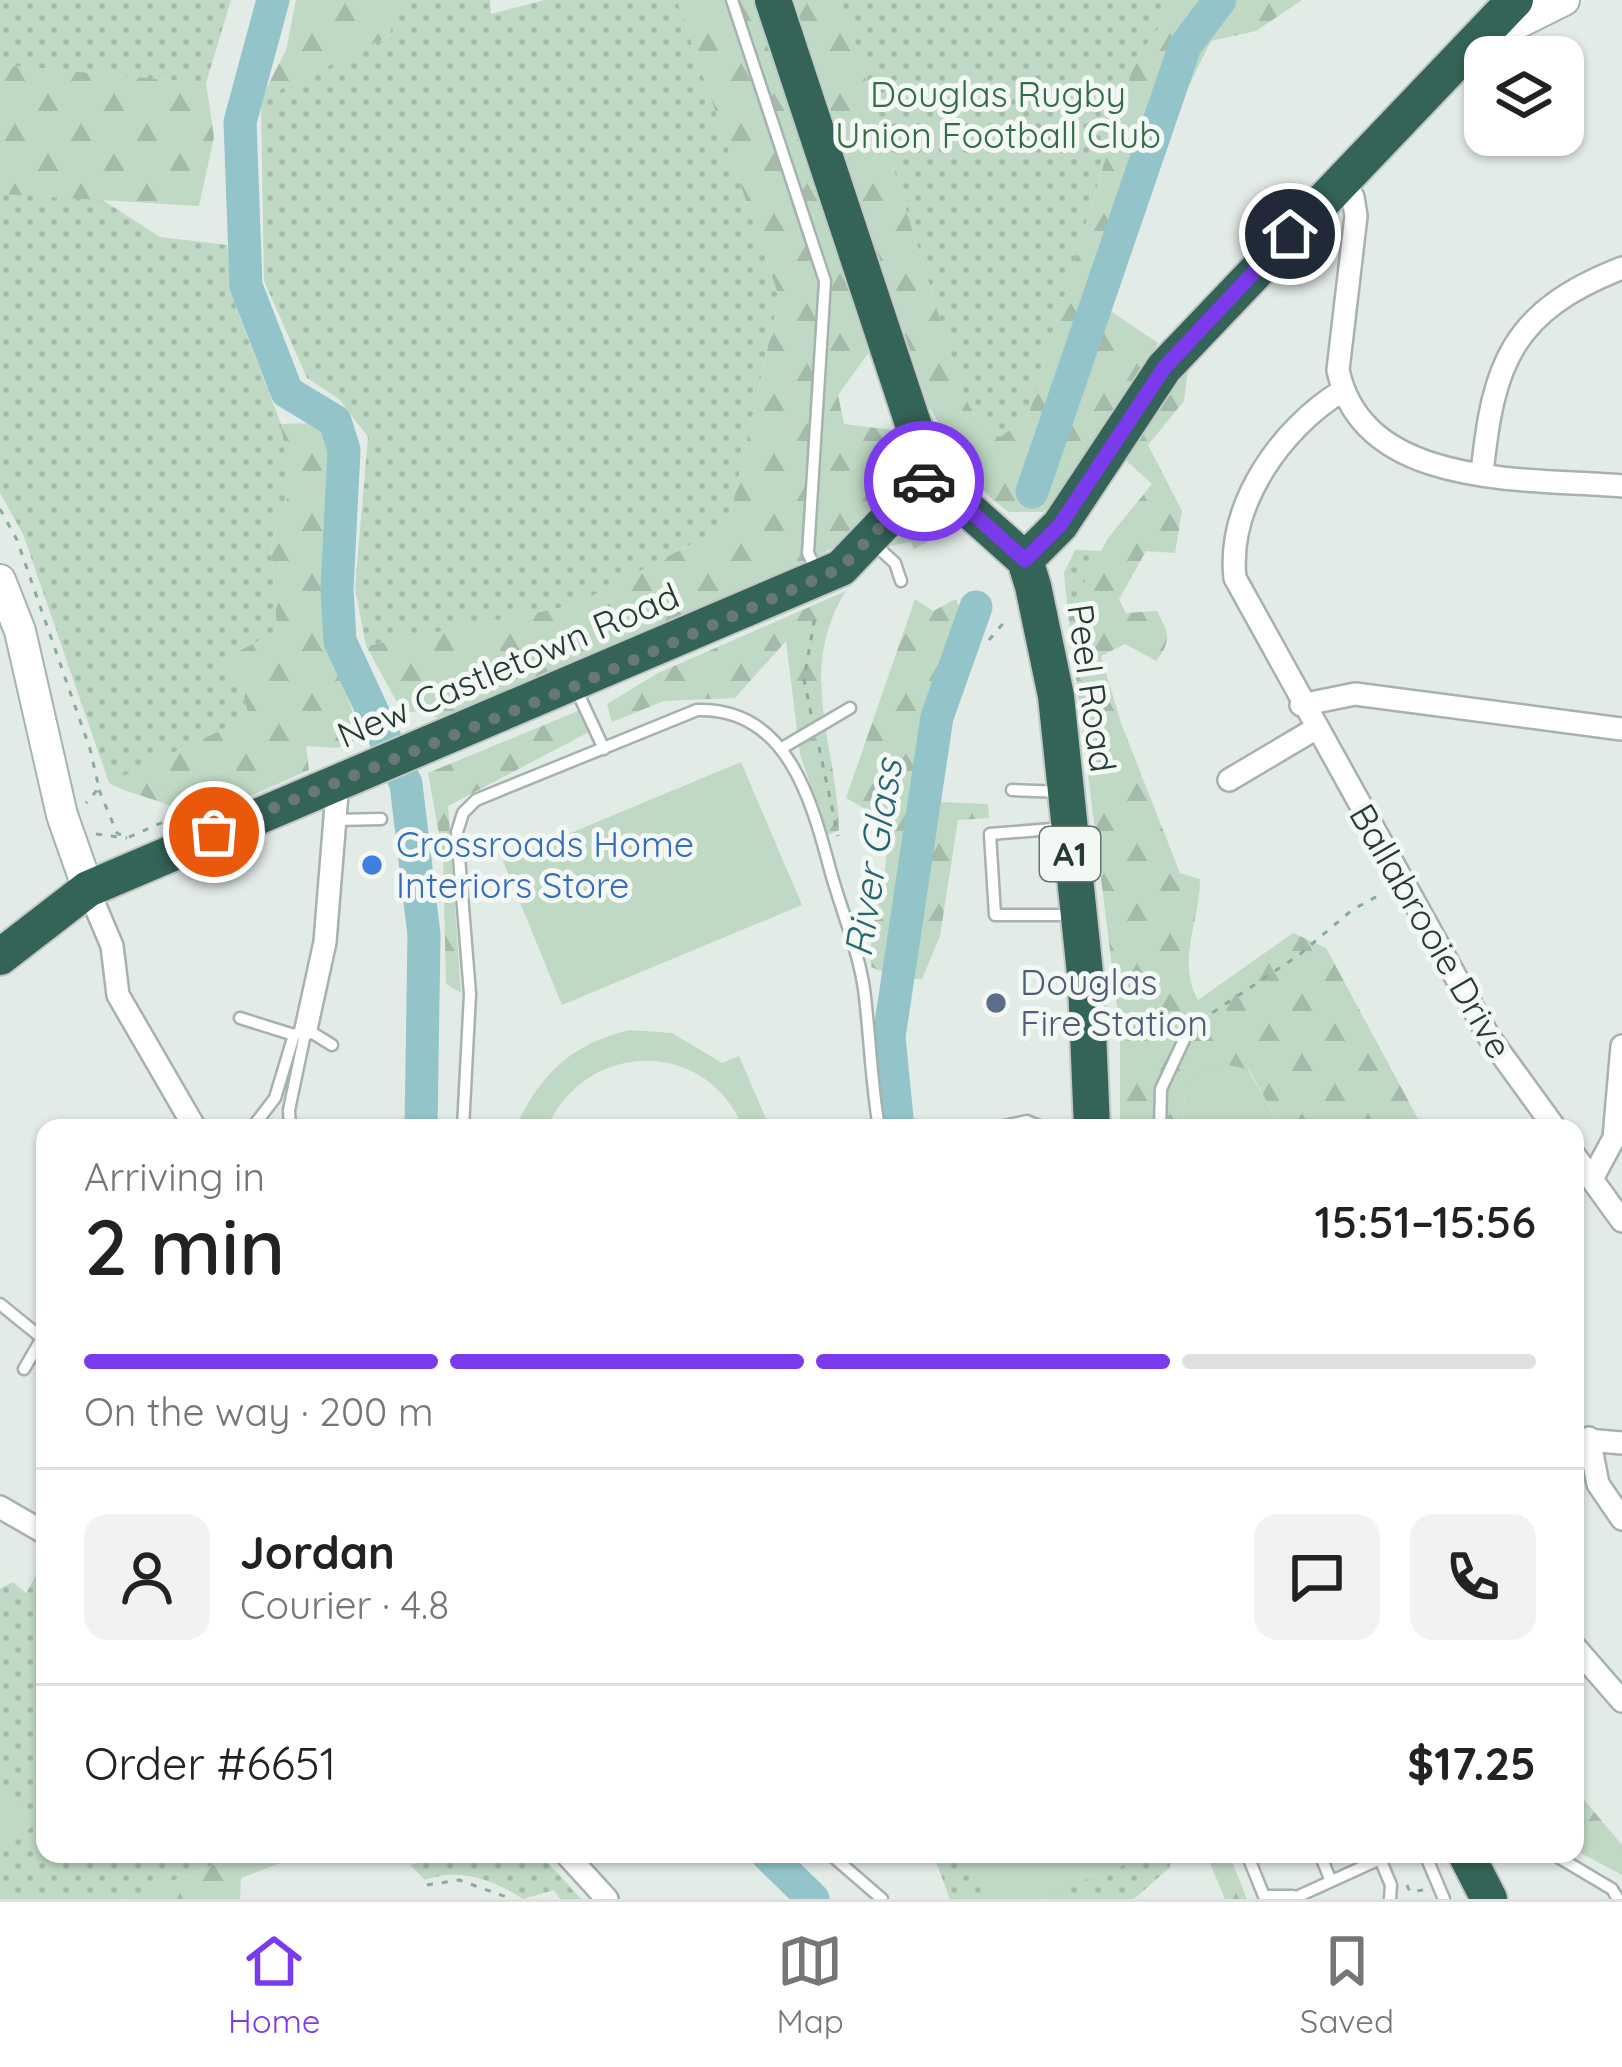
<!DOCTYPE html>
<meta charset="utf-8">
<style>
body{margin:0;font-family:Quicksand,sans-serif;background:#f2f2f2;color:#222;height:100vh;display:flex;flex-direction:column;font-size:45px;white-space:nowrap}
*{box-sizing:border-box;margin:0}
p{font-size:39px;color:#767676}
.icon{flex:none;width:66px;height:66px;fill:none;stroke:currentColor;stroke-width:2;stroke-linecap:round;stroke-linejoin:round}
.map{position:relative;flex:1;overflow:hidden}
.drawer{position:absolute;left:36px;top:1119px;width:1548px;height:744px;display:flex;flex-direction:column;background:#fff;border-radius:24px;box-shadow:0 3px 9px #0004}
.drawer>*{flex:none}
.fabs{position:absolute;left:1464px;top:36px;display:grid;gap:24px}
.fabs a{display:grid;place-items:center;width:120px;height:120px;border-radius:24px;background:#fff;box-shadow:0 3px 9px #0004;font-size:60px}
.pin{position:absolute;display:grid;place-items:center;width:102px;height:102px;color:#fff;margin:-51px;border:6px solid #fff;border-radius:50%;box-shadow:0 3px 12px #0007}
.courier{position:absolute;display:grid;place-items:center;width:120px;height:120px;margin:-60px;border:9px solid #7c3aed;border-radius:50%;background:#fff;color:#222;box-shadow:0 3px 15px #0007}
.overview em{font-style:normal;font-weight:600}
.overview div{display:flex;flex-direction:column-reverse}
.overview{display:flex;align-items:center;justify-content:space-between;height:204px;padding:0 48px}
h1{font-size:78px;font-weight:600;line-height:90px}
.bar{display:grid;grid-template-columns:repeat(4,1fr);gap:18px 12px;align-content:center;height:144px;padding:0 48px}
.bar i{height:15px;border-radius:9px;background:#e0e0e0}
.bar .on{background:#7c3aed}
.bar p{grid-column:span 4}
.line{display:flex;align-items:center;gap:30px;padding:0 48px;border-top:3px solid #e0e0e0}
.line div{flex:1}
.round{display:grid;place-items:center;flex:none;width:126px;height:126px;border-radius:24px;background:#f2f2f2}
.menu{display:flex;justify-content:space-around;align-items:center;height:168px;border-top:3px solid #e0e0e0;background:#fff;font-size:33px;color:#767676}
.menu a{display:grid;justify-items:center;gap:6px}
.menu .on{color:#7c3aed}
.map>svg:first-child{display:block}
.grass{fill:url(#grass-dots)}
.forest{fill:url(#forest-firs)}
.garden{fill:#bfd9c4}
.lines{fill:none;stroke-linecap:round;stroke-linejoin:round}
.river{stroke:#92c4c9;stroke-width:33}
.lane-casing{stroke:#a6b2ad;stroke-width:15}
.street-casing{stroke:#a6b2ad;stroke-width:26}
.secondary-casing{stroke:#a3b5ae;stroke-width:34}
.highway-casing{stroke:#c2c8c6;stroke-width:40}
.path{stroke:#87ab9e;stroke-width:3;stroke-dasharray:6 9;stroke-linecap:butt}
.lane{stroke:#fff;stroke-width:10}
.street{stroke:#fff;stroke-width:21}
.secondary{stroke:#fff;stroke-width:30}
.highway{stroke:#346357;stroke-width:36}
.done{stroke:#687872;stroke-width:12;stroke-dasharray:0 21.6}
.route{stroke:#7c3aed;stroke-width:15}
.shop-dot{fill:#3f7fe0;stroke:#f3f8f5;stroke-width:4.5}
.service-dot{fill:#5c6f8a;stroke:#f3f8f5;stroke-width:4.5}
.labels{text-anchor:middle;stroke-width:10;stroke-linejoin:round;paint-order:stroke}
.shield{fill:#f3f8f5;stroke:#63736d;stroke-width:3}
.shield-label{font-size:33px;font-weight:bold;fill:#253a33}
.park-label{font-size:36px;fill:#346c47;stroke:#f3f8f5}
.street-label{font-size:36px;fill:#253a33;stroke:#f3f8f5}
.shop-label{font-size:36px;fill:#366cbe;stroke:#f3f8f5;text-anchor:start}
.service-label{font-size:36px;fill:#4e5e75;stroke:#f3f8f5;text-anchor:start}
.water-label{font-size:39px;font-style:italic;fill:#26666f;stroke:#f3f8f5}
</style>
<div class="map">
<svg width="1622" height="1899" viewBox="0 0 1622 1899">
<defs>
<pattern id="grass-dots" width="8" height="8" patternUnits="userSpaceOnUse" patternTransform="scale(3)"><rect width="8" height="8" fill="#bfd9c4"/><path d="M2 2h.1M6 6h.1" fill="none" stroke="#a4bba9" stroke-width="1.8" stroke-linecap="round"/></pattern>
<pattern id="forest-firs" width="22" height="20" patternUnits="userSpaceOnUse" patternTransform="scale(3)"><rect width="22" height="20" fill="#bfd9c4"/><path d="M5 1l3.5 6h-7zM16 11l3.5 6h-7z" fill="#a4bba9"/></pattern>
</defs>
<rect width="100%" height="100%" fill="#e3ebe7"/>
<!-- grass -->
<path class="grass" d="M0 0H231L206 83 0 65Z
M399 0H490L491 14 545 0H677L779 297 728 525 575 605 366 646 355 587 368 437 339 399 307 378 264 281 261 99 389 36Z
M841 0H1179L1135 60 1028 417 1000 437 977 420 963 393Z
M0 194 98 197 160 237 227 245 236 307 281 424 290 490 271 546 277 631 222 660 243 693 249 717 109 783 23 534 0 493Z
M941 520 955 527 914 549 911 542 890 546 915 522Z
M1075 550 1102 551 1068 613 1064 573Z
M45 1559V1854H241L127 1899H0V1589L13 1582 26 1593Z
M448 1854H540L581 1899H560L554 1890 523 1899C493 1880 460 1867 425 1880L410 1865Z
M933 1854H1174L1169 1868 1134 1899H950Z"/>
<!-- forest -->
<path class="forest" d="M296 0H399L389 36 261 99 286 50Z
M677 0H754L872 348 838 395 844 424 901 431 900 467 854 535 790 573 439 718 418 711 403 713 366 646 575 605 728 525 779 297Z
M794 0H841L963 393 977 420 1000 437 1028 417 1135 60 1179 0H1302L1256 31 1211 41 1102 262 1109 310 1158 343 1064 494 1043 512H1009L993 500 974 481 928 405Z
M0 65 206 83 214 137 199 206 0 194Z
M1189 362 1184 401 1148 445 1182 511 1175 553 1146 551 1119 599 1126 613 1157 611C1169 633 1172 641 1156 661L1125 644 1101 656 1121 723 1180 873 1200 879C1200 922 1176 959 1198 1000L1293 933 1326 948 1423 1128H1281L1249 1069 1185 1092 1183 1128H1120V1031L1068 613 1108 538 1152 484 1120 455Z
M312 423 328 435 335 457C330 569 319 630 362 737L337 748 306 746 309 770 195 821C173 800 136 798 109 783L249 717 243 693 222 660 277 631 271 546 290 490 281 424Z
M846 591C796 671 837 744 839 830L828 835 800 754 786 641 735 698 664 701 612 722 607 704 658 673Z
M915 599 933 611 956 599 964 618 927 720 883 972 871 967C867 918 897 866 883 819L846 798Z
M578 711 589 732 448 806 461 993 446 984 443 856 428 773Z
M938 802 988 804 989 818 958 820 940 936 922 979H909Z
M1575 1789 1622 1845V1875L1575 1850Z
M241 1854H303L241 1878 240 1899H127Z
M1206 1854H1229L1247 1899H1225Z"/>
<!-- garden -->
<path class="garden" d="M741 762 802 905 562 1005 503 861Z
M630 1030 672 1033 722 1063 739 1056 770 1128H743C706 1037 585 1040 547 1128H499L519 1120C544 1070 575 1043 630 1030Z
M1228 1065 1248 1069 1281 1128H1183L1185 1092 1200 1069Z
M0 1781 37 1822 0 1855Z
M967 1854H1154L1035 1899H984Z"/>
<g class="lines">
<!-- river -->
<path class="river" d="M273 0 240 122 246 286 287 392 335 421 344 450 337 589 340 641 406 784 424 935 421 1128
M1032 492 1185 46 1220 0
M898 1128 889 1037 937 717 976 607
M767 1854 813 1899"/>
<defs>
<path id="lane" d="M732 0 825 281 808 553 818 574
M873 543 895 563 901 581
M576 689 604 749
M782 748 850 708
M1012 790 1062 792
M335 820 381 819
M1064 828 990 834 995 915H1073
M240 1018 294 1035
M306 1029 332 1045
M252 1128 275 1098 294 1035 306 1029
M290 1128 289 1110 306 1029
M463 1128 470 994 457 832 463 813 476 800 697 710C788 707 812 802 831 873 842 912 858 949 864 989 870 1035 871 1082 879 1128
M995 1128 1027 1121 1044 1128
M1160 1128 1161 1089 1189 1029
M0 1304 42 1338 24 1369
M830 1854 882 1899
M1247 1854 1264 1896H1293
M1320 1854 1330 1879
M1425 1854 1444 1899
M1553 1854 1612 1889 1618 1899
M1380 1859 1391 1885 1390 1899
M1292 1899 1391 1854"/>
<path id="street" d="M1339 183 1353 197 1356 216 1338 370C1363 490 1529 478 1622 486
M1342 391C1281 428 1227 505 1235 578L1489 1037 1555 1128
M1482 474C1493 363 1512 311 1622 268
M1301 705 1355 694 1622 729
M1229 780 1315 729
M88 889 112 946 118 995 195 1128
M306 1029 325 942 338 781
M1575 1156 1622 1221
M1592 1179 1614 1138 1622 1046
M1589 1438 1598 1484 1622 1519
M1575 1439 1622 1443
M0 1507 45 1533
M1575 1647 1622 1701
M566 1854 607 1899"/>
<path id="secondary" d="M1478 43 1564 0
M0 580 20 631 62 815 88 889"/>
<path id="highway" d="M773 0 930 475 1025 560 1033 586 1056 696 1086 983 1092 1128
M1025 560 1060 525 1164 368 1515 0
M0 957 88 889 841 568 930 475
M1466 1854 1489 1899"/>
</defs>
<!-- lane casing -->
<use href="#lane" class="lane-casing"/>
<!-- street casing -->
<use href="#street" class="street-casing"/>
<!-- secondary casing -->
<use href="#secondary" class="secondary-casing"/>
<!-- highway casing -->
<use href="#highway" class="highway-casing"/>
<!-- path -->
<path class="path" d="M0 509 17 540 90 749 99 788 86 803
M989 640 1006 620
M811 714 804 679 816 611
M819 747 838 836
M99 790 117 833 127 838 179 815 182 821
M96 834 127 838
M1200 1021 1299 955 1352 910 1383 893
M427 1885 459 1880 512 1899
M1407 1885 1410 1892 1423 1890"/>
<!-- lane -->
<use href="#lane" class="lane"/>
<!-- street -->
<use href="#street" class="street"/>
<!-- secondary -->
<use href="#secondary" class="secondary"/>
<!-- highway -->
<use href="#highway" class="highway"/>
</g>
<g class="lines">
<!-- done -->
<path class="done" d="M214 832 575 686 841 568 924 481"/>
<!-- route -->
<path class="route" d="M924 481 930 475 1025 560 1060 525 1164 368 1290 234"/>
</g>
<!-- markers -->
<circle class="shop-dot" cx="372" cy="865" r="12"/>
<circle class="service-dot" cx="996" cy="1003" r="12"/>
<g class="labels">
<!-- shield labels -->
<rect class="shield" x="1040" y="827" width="60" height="54" rx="9"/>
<g class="shield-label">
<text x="1070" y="866">A1</text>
</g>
<!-- park labels -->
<g class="park-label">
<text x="998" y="107">Douglas Rugby<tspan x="998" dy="41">Union Football Club</tspan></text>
</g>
<!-- street labels -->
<g class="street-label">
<text transform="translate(508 665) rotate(-23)" y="13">New Castletown Road</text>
<text transform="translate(1092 688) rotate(82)" y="13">Peel Road</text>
<text transform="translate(1431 931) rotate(60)" y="13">Ballabrooie Drive</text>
</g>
<!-- shop labels -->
<g class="shop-label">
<text x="396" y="857">Crossroads Home<tspan x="396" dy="41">Interiors Store</tspan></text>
</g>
<!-- service labels -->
<g class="service-label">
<text x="1020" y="995">Douglas<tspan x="1020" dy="41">Fire Station</tspan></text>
</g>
<!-- water labels -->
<g class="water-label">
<text transform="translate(873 858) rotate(-81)" y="14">River Glass</text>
</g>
</g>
</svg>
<div class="fabs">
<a><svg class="icon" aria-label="layers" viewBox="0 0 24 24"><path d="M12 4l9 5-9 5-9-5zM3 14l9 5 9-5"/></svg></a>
</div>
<div class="pin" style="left:214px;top:832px;background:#ea580c"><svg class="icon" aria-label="bag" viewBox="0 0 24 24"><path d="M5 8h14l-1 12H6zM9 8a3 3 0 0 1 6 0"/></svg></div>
<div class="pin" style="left:1290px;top:234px;background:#1f2937"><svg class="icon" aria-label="home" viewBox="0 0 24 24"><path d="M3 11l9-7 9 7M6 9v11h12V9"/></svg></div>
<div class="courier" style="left:924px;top:481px"><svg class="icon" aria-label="car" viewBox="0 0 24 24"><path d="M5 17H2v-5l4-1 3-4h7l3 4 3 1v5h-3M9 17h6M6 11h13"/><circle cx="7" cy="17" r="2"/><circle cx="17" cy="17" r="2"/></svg></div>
<section class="drawer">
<div class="overview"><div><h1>2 min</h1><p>Arriving in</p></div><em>15:51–15:56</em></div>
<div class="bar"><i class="on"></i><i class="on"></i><i class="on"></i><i></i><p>On the way · 200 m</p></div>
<div class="line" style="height:216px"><a class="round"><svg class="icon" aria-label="person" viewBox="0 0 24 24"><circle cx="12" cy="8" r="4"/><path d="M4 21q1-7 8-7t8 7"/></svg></a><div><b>Jordan</b><p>Courier · 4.8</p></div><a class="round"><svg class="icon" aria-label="chat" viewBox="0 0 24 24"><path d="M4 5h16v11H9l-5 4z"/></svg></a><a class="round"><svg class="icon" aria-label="phone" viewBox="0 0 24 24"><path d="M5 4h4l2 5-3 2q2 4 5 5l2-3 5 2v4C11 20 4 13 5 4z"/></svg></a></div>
<div class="line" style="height:156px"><div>Order #6651</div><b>$17.25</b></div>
</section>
</div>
<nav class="menu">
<a class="on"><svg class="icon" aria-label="home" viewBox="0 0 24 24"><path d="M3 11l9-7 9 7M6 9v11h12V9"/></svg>Home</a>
<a><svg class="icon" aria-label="map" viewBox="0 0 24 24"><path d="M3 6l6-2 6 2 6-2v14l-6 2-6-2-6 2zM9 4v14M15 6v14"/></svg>Map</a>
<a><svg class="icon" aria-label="saved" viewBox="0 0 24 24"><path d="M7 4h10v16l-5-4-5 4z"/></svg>Saved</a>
</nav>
